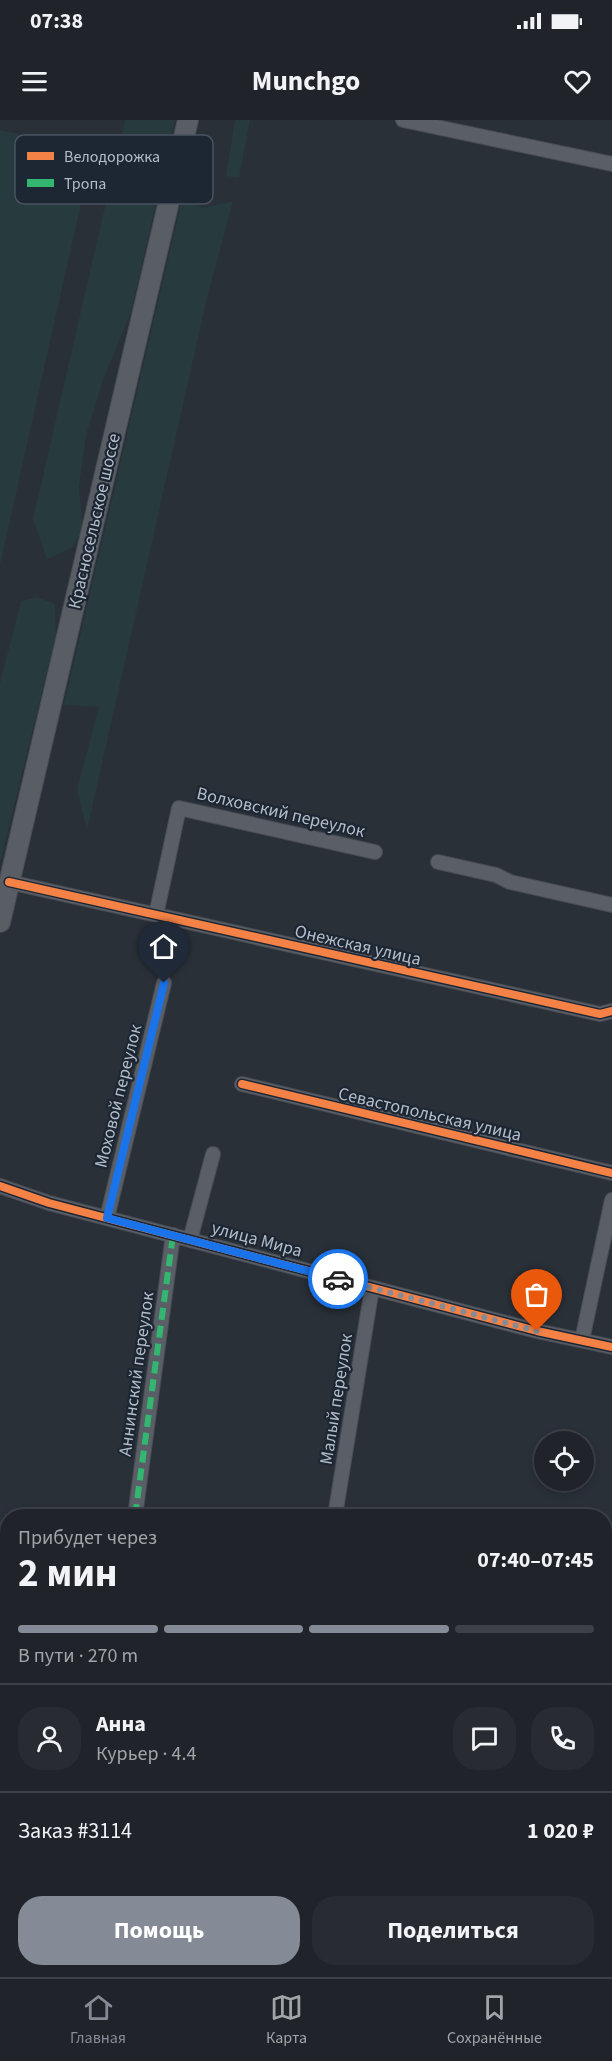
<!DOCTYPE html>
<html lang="ru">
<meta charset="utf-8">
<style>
body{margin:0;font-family:"Source Sans 3",sans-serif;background:#282c32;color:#f1f3f6;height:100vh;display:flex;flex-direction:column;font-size:22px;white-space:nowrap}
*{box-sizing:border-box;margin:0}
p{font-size:20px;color:#a2a4a8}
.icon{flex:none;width:33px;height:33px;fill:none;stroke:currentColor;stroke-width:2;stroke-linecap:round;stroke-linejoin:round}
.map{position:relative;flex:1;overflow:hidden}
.details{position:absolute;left:0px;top:1389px;width:612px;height:468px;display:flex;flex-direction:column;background:#20242a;border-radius:24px 24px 0 0;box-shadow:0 3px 9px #0003,0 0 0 2px #3d4147}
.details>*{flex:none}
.controls{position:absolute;left:534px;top:1311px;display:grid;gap:12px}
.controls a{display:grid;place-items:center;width:60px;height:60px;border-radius:50%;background:#20242a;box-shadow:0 3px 9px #0003,0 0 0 2px #3d4147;font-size:30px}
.pin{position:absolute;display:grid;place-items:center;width:51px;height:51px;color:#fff;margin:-62px -26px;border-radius:50% 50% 50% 0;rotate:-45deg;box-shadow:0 0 6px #0007}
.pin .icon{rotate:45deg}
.courier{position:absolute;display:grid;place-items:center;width:60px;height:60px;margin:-30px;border:4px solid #1a73e8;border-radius:50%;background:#fff;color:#222;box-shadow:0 2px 8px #0007}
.overview em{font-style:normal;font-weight:700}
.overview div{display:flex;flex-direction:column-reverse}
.overview{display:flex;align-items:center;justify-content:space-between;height:102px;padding:0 18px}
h1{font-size:39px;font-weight:700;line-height:45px}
.bar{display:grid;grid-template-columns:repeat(4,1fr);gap:9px 6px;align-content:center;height:72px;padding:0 18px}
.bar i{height:8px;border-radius:4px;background:#3d4147}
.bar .on{background:#848b96}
.bar p{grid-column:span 4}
.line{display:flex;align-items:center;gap:15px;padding:0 18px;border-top:2px solid #3d4147}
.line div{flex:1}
.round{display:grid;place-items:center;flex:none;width:63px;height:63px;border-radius:24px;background:#282c32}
.cta{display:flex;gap:12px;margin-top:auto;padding:12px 18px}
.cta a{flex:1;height:69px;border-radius:24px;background:#848b96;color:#fff;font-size:24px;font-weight:700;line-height:69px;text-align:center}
.cta a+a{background:#282c32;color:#f1f3f6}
.status{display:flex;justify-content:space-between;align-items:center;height:42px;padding:0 30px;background:#20242a;direction:ltr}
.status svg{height:16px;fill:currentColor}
header{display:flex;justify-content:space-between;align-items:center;height:78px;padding:0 18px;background:#20242a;font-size:27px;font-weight:700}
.menu{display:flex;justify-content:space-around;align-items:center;height:84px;border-top:2px solid #3d4147;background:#20242a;font-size:16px;color:#a2a4a8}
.menu a{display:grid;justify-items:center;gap:3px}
.menu .on{color:#848b96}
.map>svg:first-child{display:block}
.green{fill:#273a3e}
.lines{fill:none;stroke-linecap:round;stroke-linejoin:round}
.street-casing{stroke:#484c53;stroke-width:16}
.secondary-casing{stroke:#484c53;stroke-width:22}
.street{stroke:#5a5e66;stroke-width:14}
.secondary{stroke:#595d64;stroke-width:20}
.quiet{stroke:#33b770;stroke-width:6;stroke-dasharray:12 6;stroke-linecap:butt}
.cycleway-casing{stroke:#1d2633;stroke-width:11}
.cycleway{stroke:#f48246;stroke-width:8}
.done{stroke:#848b96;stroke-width:6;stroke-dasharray:0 10.8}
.route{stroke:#1a73e8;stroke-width:8}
.labels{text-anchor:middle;stroke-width:4.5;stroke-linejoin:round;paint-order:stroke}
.street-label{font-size:18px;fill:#b4bcc9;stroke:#1d2633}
.key{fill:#1d2633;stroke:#4a5360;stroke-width:1.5}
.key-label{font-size:16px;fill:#b4bcc9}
</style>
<div class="status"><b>07:38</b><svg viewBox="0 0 49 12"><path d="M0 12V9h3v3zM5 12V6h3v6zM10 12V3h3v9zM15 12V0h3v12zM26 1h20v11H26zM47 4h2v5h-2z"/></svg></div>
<header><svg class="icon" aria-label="menu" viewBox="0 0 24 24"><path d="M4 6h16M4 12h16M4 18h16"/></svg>Munchgo<svg class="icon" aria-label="heart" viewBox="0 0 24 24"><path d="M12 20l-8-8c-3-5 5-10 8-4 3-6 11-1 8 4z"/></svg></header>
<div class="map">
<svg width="612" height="1857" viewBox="0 0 612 1857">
<rect width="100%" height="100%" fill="#2a3038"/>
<!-- green -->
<path class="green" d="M125 0H175L131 192 102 263 86 315 79 367 83 409 72 428 47 439 33 399Z
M235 0H250L239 58 226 56Z
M0 10 93 30 0 445Z
M182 79 203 88 233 81 207 178 87 710 77 669 99 587 64 585Z
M37 477 55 484 56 515 0 743V563L21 481Z
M612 1721V1857H145L150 1851 155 1850H604L605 1724Z"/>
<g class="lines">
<defs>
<path id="street" d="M403 0 612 44
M438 742 496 755 510 762 612 785
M9 762 600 894 612 891
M156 795 179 688 375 732
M242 964 612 1053
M0 1066 49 1083 537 1211 612 1227
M107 1098 164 863
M190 1120 213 1034
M582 1220 612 1080
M135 1396 173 1115
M335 1396 372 1168
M604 1467 612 1466
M0 1495H8"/>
<path id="secondary" d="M0 802 188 0
M604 1709 612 1706
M0 1855 26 1850"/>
</defs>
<!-- street casing -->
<use href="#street" class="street-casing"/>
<!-- secondary casing -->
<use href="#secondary" class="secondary-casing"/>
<!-- street -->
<use href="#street" class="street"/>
<!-- secondary -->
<use href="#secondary" class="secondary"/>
<!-- quiet -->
<path class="quiet" d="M135 1396 173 1115"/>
<defs>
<path id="cycleway" d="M9 762 600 894 612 891
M242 964 612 1053
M0 1066 49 1083 537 1211 612 1227"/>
</defs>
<!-- cycleway casing -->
<use href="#cycleway" class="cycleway-casing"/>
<!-- cycleway -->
<use href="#cycleway" class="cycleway"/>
</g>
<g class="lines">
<!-- done -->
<path class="done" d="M338 1159 537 1211"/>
<!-- route -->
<path class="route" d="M164 863 107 1098 338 1159"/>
</g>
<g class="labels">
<!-- street labels -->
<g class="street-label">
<text transform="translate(94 401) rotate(-77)" y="6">Красносельское шоссе</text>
<text transform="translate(281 692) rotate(13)" y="6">Волховский переулок</text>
<text transform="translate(358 825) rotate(13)" y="6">Онежская улица</text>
<text transform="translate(118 976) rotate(-76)" y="6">Моховой переулок</text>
<text transform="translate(430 994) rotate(13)" y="6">Севастопольская улица</text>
<text transform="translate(257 1119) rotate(15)" y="6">улица Мира</text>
<text transform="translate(136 1254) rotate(-82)" y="6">Аннинский переулок</text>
<text transform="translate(336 1279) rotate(-81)" y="6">Малый переулок</text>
</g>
</g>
<!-- legend -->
<rect x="15" y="15" width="198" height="69" rx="9" class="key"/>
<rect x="27" y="32" width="27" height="8" fill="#f48246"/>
<rect x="27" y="59" width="27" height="8" fill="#33b770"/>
<g class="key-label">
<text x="64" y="42">Велодорожка</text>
<text x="64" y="69">Тропа</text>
</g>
</svg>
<div class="controls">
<a><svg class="icon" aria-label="locate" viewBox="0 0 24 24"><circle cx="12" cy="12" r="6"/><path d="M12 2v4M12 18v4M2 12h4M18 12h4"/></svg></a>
</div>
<div class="pin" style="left:537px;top:1211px;background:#ea580c"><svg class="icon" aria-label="bag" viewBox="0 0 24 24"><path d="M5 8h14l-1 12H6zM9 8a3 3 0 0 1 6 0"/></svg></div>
<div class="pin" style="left:164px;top:863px;background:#1f2937"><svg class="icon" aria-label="home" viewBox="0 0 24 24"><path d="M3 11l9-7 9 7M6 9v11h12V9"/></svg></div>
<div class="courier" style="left:338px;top:1159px"><svg class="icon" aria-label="car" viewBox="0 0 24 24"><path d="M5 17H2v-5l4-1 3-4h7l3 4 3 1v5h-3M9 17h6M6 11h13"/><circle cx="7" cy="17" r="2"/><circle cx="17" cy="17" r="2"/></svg></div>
<section class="details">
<div class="overview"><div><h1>2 мин</h1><p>Прибудет через</p></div><em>07:40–07:45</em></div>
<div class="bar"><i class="on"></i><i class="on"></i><i class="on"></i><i></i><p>В пути · 270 m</p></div>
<div class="line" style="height:108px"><a class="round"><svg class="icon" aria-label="person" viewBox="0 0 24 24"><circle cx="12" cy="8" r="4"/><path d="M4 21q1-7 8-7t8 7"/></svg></a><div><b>Анна</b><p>Курьер · 4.4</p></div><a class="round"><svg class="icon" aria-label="chat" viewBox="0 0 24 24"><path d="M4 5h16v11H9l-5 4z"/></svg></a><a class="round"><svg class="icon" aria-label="phone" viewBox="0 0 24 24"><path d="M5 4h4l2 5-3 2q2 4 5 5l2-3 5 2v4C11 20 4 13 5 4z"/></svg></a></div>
<div class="line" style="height:78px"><div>Заказ #3114</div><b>1 020 ₽</b></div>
<div class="cta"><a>Помощь</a><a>Поделиться</a></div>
</section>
</div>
<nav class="menu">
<a class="on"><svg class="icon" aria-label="home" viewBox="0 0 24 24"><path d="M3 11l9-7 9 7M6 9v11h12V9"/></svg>Главная</a>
<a><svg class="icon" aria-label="map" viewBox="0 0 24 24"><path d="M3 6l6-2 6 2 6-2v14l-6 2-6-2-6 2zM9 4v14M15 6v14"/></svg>Карта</a>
<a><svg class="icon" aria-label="saved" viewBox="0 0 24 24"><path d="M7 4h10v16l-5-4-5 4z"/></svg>Сохранённые</a>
</nav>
